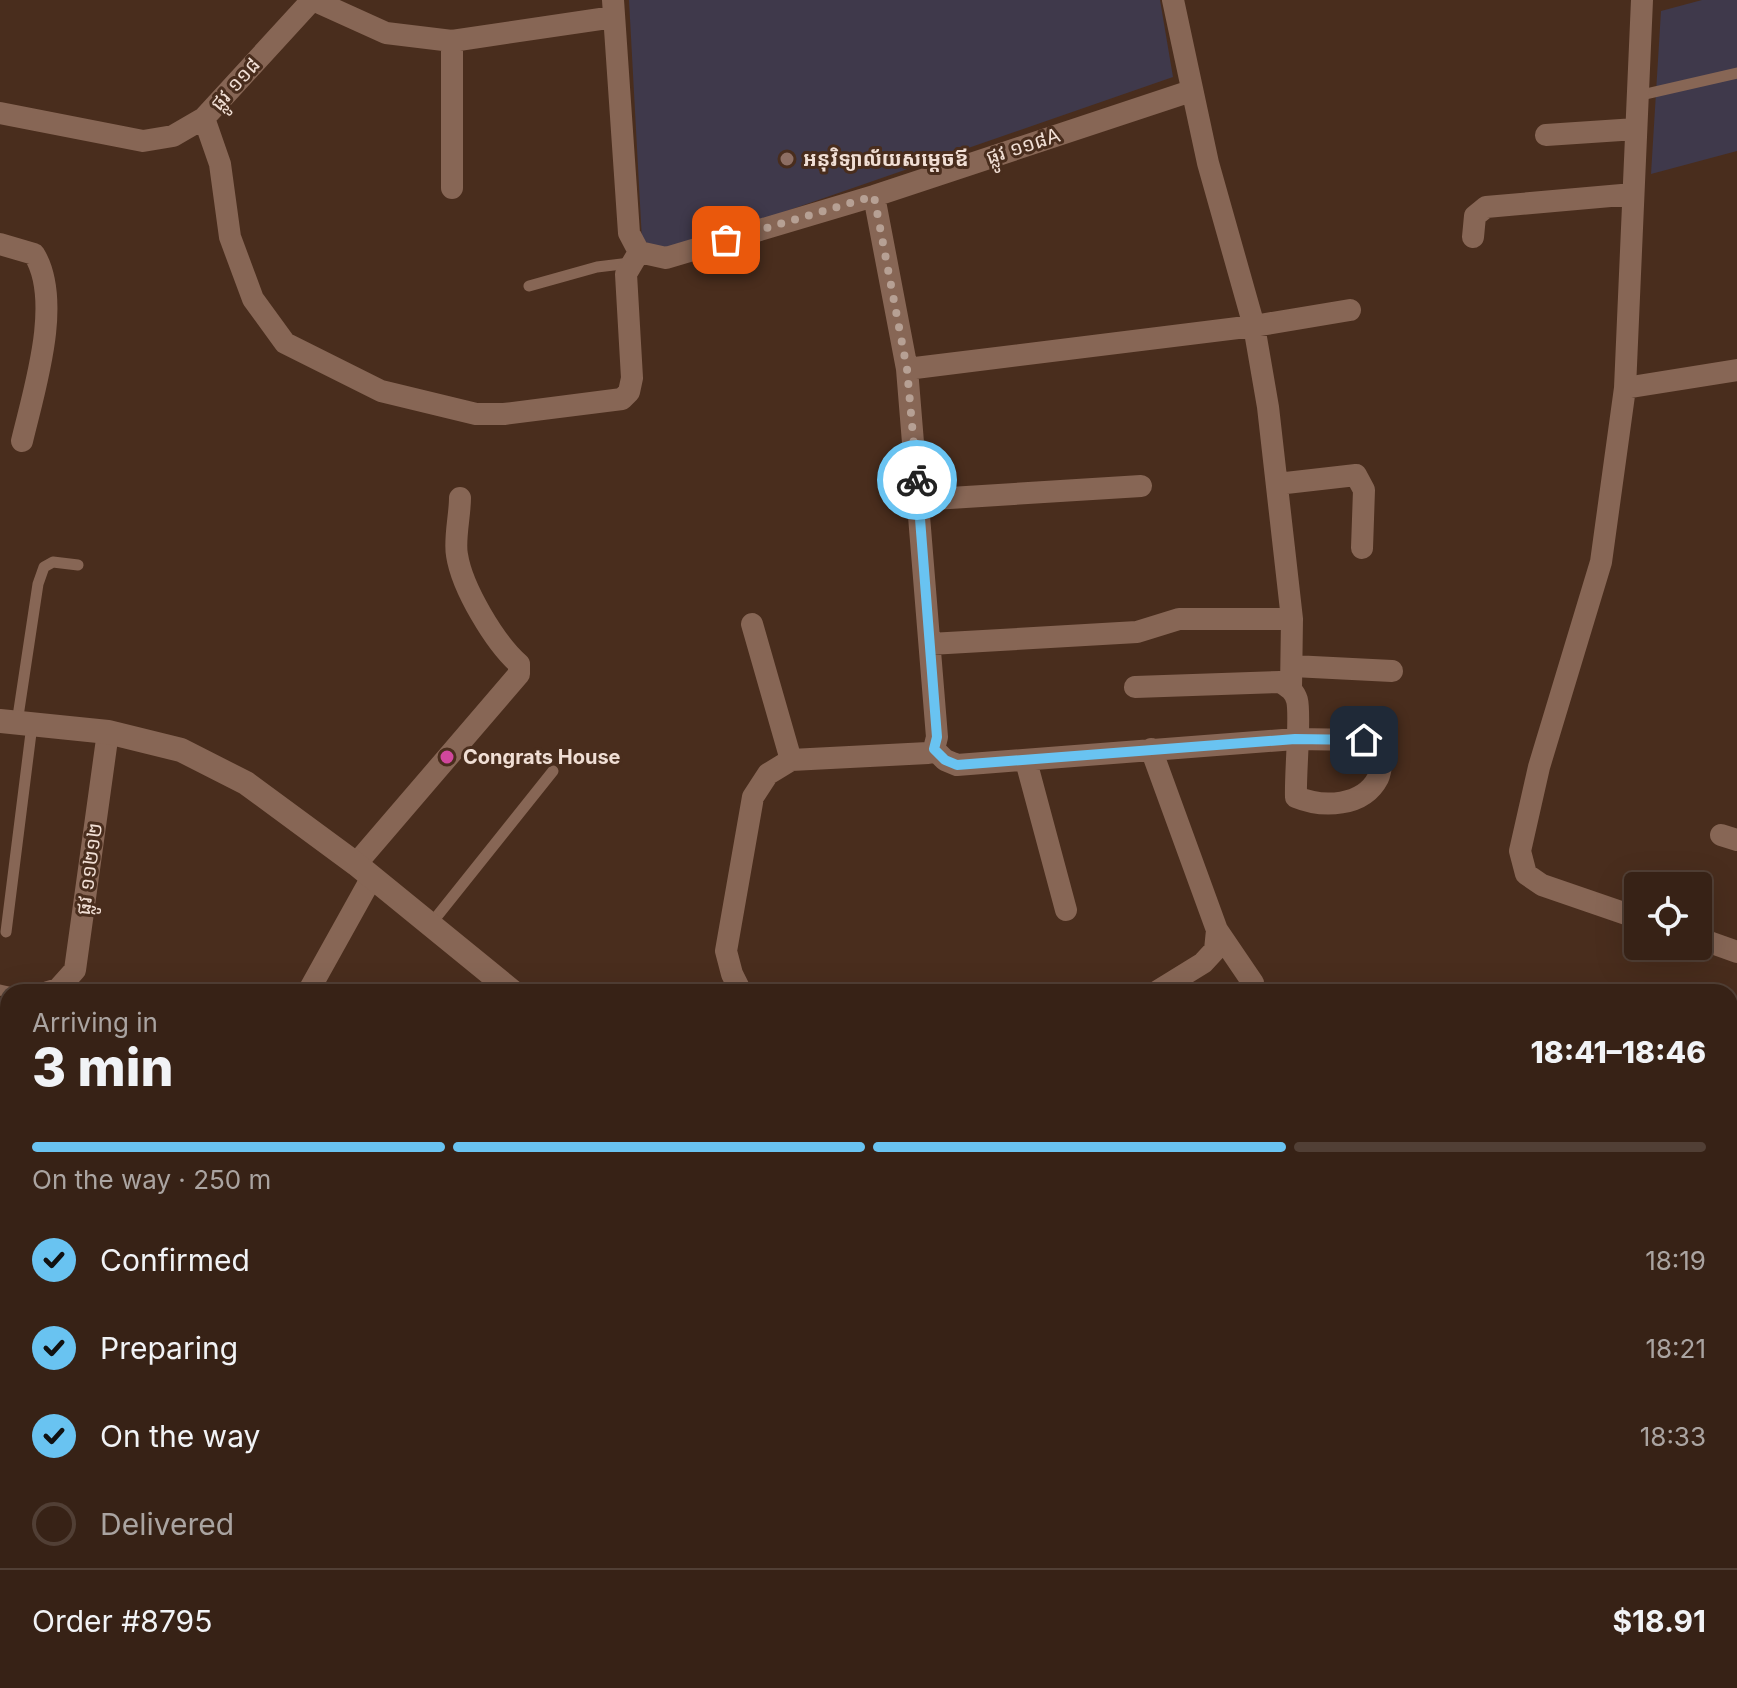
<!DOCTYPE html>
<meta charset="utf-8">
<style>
body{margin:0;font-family:Inter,"Noto Sans Khmer",sans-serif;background:#422f23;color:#f1f3f6;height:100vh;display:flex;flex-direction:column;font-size:30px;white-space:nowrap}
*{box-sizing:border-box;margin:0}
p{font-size:26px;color:#aaa4a1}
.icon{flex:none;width:44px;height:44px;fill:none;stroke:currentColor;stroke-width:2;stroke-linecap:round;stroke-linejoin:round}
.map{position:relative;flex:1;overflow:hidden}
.drawer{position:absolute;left:0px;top:984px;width:1738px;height:704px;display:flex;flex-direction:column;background:#372216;border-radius:24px 24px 0 0;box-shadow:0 8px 32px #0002,0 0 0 2px #513f35}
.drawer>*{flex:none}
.controls{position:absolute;left:1624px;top:872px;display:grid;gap:16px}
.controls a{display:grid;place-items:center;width:88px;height:88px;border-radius:8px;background:#372216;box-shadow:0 8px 32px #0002,0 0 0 2px #513f35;font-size:40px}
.pin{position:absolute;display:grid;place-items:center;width:68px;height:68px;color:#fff;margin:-34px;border-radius:16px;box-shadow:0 4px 12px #0006}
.courier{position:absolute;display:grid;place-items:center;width:80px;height:80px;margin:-40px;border:6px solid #69c3f1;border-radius:50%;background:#fff;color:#222;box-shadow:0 2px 10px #0007}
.headline em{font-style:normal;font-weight:800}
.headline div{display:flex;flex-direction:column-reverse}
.headline{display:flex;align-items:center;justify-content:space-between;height:136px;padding:0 32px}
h1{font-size:52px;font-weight:800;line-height:60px}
.bar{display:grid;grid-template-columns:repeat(4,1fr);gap:12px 8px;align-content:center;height:96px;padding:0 32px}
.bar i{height:10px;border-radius:6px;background:#513f35}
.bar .selected{background:#69c3f1}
.bar p{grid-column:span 4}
.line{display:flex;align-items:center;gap:20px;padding:0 32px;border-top:2px solid #513f35}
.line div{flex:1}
ol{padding:0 32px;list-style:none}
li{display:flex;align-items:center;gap:24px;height:88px}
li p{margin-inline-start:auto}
li .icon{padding:8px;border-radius:50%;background:#69c3f1;color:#111;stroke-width:4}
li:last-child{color:#aaa4a1}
li i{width:44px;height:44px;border:4px solid #513f35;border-radius:50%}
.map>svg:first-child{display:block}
.education{fill:#3f394b}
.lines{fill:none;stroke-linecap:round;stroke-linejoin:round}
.lane{stroke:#876655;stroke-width:11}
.street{stroke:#876655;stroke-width:22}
.secondary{stroke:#876655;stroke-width:24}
.primary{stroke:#bf7b76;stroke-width:24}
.done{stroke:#b6a094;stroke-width:8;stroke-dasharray:0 14.4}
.route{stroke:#69c3f1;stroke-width:10}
.education-dot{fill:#8d6e63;stroke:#492d1d;stroke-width:3}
.hotel-dot{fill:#d1479c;stroke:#492d1d;stroke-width:3}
.labels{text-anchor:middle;stroke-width:6;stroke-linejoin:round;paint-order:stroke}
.street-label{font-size:20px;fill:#f0ded4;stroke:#492d1d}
.poi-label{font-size:20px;font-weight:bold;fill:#f0ded4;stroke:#492d1d;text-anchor:start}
</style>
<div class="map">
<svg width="1737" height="1688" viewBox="0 0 1737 1688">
<rect width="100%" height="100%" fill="#492d1d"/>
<!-- education -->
<path class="education" d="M629 0H1160L1173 77 671 251 642 241Z
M1702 0H1737V151L1651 174 1661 11Z"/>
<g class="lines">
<!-- lane -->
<path class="lane" d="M1637 96 1737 73
M529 286 597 267 630 263
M17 723 38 584 44 567 53 562 78 565
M430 925 553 771
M6 932 32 725
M0 990 9 992
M1730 1093 1737 1072
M1730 1341 1737 1328"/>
<!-- street -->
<path class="street" d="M313 0 386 33 452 41 614 17
M613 0 629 233 639 252 666 258 874 196 1191 91
M1173 0 1208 163 1254 326 1268 407 1292 619 1291 688
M452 41V188
M0 113 143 141 173 136 204 118 312 0
M204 118 220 164 230 237 253 299 285 343 381 391 476 414H504L622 399 629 392 632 378 626 274 639 252
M1546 135 1636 129
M874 196 907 369 937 737 934 749
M1473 237 1475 216 1486 207 1633 194
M0 244 34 254C63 301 34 390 22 441
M907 369 1254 326 1350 310
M1625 388 1737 370
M1277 484 1356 475 1364 490 1362 548
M918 500 1141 486
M752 624 791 760
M930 644 1137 632 1179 619H1292
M1293 666 1392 671
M934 749 945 760 957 765 1295 739 1364 740 1383 746C1382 756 1382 770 1378 778 1363 807 1323 808 1296 797 1295 775 1301 715 1297 700 1294 690 1288 687 1280 682L1135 687
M1151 749 1217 930 1253 983
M1026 761 1066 910
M1721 835 1737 840
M356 864 519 674V664C495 643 462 588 457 555 454 540 460 515 460 498
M1638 918 1542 885 1526 874 1520 851 1539 767 1601 562 1625 388 1642 0
M1698 938 1737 952
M48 992 58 989 75 970 108 732
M308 992 372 877
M741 992 732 974 726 951 753 797 768 774 791 760 928 753 934 749
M1156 992 1203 963 1215 950 1217 930
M0 1095 8 1048
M1730 1170 1737 1171
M1730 1490 1737 1491
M0 1513 8 1507
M124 1680V1688
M276 1688 281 1680
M500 1688 517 1680
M810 1688 846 1680
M1238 1688 1243 1680"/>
<!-- secondary -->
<path class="secondary" d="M0 721 108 732 181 750 246 783 356 864 513 992
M949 1680 951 1688"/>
<!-- primary -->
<path class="primary" d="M1730 1585 1737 1572
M1680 1688 1684 1680"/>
</g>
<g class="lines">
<!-- done -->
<path class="done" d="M726 240 874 196 907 369 917 480"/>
<!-- route -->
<path class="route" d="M917 480 937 737 934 749 945 760 957 765 1295 739 1364 740"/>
</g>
<!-- markers -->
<circle class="education-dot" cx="787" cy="159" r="8"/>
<circle class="hotel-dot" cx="447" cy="757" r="8"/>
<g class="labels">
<!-- street labels -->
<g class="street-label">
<text transform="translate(235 84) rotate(-48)" y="7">ផ្លូវ ១១៨</text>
<text transform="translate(1023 146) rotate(-18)" y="7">ផ្លូវ ១១៨A</text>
<text transform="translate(89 869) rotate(-82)" y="7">ផ្លូវ ១១២១២</text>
</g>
<!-- poi labels -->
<g class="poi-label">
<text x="803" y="166">អនុវិទ្យាល័យសម្តេចឪ</text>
<text x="463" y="764">Congrats House</text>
</g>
</g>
</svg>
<div class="controls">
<a><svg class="icon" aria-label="locate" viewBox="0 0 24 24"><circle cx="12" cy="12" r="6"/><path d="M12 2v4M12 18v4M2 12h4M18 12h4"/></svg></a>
</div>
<div class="pin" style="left:726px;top:240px;background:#ea580c"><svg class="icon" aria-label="bag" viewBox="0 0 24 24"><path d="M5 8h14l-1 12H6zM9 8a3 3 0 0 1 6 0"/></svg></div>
<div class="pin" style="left:1364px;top:740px;background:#1f2937"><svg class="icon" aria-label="home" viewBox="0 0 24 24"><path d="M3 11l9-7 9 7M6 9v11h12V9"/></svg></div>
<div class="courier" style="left:917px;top:480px"><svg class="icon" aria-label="bike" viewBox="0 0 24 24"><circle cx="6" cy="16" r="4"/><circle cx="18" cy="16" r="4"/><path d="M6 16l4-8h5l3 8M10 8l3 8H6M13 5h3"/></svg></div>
<section class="drawer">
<div class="headline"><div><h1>3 min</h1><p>Arriving in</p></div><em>18:41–18:46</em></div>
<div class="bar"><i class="selected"></i><i class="selected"></i><i class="selected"></i><i></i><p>On the way · 250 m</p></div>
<ol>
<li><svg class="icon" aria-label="check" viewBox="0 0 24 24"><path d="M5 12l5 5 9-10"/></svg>Confirmed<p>18:19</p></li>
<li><svg class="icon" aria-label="check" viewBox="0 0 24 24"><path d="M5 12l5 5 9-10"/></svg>Preparing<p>18:21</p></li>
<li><svg class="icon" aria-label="check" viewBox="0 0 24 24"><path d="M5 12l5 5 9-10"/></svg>On the way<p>18:33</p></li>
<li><i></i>Delivered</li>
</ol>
<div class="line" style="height:104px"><div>Order #8795</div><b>$18.91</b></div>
</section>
</div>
